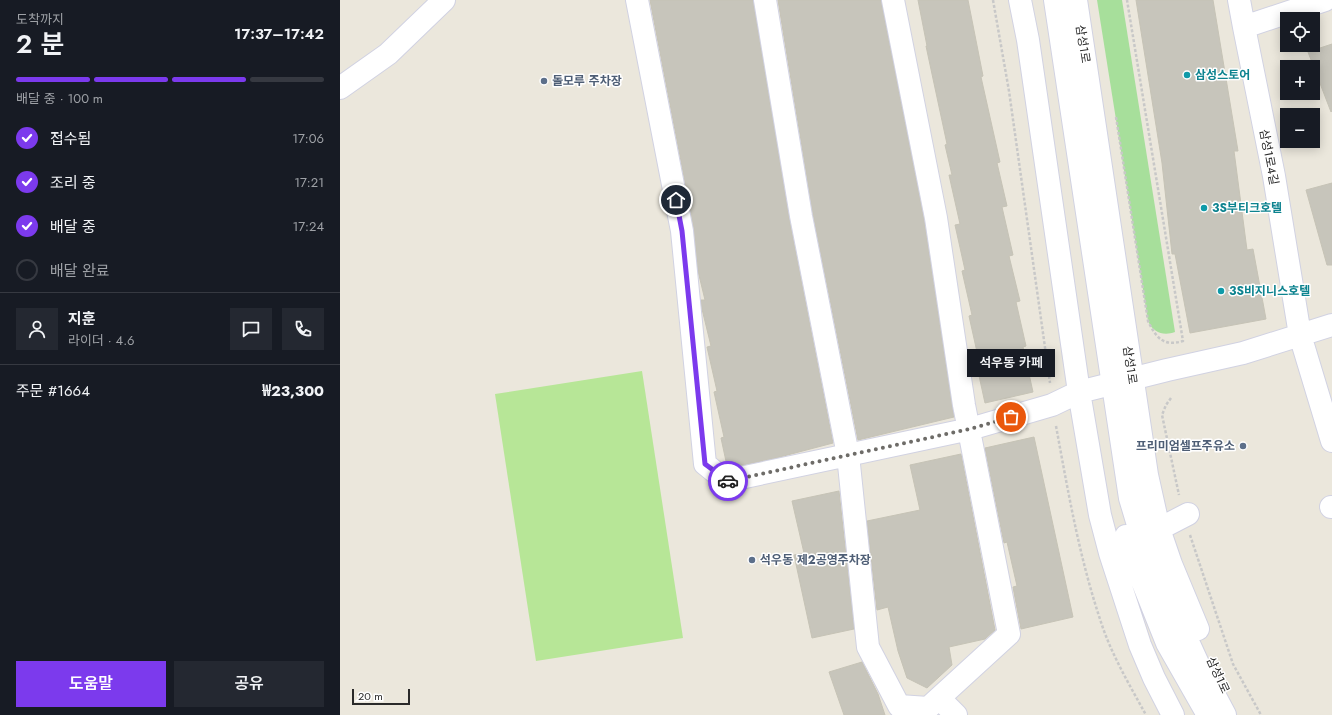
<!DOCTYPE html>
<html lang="ko">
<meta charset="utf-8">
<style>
body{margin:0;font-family:Jost,"Noto Sans KR",sans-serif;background:#242831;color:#f1f3f6;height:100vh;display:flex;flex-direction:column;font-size:15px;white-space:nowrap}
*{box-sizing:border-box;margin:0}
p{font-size:13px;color:#9ea1a6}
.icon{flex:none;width:22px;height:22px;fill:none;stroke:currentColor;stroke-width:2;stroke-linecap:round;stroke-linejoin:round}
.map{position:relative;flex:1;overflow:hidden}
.drawer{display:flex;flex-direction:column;background:#171b24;width:340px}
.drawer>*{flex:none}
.buttons{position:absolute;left:940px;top:12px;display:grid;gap:8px}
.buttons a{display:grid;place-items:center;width:40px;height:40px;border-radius:0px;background:#171b24;box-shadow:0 2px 10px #0003;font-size:20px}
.scale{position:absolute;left:12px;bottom:10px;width:58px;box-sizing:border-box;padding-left:4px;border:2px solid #2a2a2a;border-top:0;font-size:11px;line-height:14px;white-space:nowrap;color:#2a2a2a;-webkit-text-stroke:3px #fff;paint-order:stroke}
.pin{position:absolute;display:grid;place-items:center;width:34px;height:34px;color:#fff;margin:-17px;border:2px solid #fff;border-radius:50%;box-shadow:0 1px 4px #0007}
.courier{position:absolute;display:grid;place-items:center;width:40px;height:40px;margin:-20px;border:3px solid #7c3aed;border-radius:50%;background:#fff;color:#222;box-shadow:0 1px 5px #0007}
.bubble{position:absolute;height:28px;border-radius:0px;background:#171b24;box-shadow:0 2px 10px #0003;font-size:13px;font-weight:600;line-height:28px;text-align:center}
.head em{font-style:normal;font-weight:600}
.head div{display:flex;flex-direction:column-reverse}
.head{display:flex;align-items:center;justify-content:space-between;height:68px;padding:0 16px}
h1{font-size:26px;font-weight:600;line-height:30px}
.bar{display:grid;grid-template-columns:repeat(4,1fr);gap:6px 4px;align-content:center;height:48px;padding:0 16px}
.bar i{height:5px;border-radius:3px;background:#363941}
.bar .selected{background:#7c3aed}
.bar p{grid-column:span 4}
.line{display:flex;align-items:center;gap:10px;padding:0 16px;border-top:1px solid #363941}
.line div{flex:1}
.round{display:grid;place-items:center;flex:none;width:42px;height:42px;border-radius:0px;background:#242831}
ol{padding:0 16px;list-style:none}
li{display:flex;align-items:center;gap:12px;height:44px}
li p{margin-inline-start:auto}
li .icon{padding:4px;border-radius:50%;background:#7c3aed;color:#fff;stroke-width:4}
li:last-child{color:#9ea1a6}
li i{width:22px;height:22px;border:2px solid #363941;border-radius:50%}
.button{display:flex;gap:8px;margin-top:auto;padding:8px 16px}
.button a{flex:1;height:46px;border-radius:0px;background:#7c3aed;color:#fff;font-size:16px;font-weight:600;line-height:46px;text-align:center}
.button a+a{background:#242831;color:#f1f3f6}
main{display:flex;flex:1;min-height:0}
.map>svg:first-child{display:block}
.green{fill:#a7df9b}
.pitch{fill:#b7e697}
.building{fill:#c7c5bb;stroke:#c6c3b6}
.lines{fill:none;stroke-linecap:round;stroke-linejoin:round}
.minor-casing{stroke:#d1d2e2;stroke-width:24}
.path{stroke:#c8c8c8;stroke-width:2.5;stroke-dasharray:3 2;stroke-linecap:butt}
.minor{stroke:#fff;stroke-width:22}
.done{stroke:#6e6c68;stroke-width:4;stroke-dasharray:0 7.2}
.route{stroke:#7c3aed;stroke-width:5}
.culture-dot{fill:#0f9aa8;stroke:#fff;stroke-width:1.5}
.service-dot{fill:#5c6f8a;stroke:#fff;stroke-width:1.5}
.labels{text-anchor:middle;stroke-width:3;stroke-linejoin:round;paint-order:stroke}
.street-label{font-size:12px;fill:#2a2a2a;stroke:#fff}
.culture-label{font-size:12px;font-weight:bold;fill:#0d838f;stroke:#fff;text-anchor:start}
.service-label{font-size:12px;font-weight:bold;fill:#4e5e75;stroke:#fff;text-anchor:start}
</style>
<main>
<section class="drawer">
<div class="head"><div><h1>2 분</h1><p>도착까지</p></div><em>17:37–17:42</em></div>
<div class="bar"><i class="selected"></i><i class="selected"></i><i class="selected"></i><i></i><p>배달 중 · 100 m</p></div>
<ol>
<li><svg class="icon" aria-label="check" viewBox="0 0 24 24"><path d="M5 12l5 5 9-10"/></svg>접수됨<p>17:06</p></li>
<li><svg class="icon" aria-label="check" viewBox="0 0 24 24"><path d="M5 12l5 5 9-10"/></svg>조리 중<p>17:21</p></li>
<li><svg class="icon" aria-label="check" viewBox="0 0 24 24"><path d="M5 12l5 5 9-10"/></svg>배달 중<p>17:24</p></li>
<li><i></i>배달 완료</li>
</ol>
<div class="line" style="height:72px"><a class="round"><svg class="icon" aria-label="person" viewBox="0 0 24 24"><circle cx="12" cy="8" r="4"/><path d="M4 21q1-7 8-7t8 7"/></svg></a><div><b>지훈</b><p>라이더 · 4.6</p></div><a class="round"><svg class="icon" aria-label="chat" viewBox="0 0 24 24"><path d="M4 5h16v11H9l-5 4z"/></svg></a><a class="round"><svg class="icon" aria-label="phone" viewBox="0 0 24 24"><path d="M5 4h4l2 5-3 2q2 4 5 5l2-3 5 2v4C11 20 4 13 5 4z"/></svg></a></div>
<div class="line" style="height:52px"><div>주문 #1664</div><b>₩23,300</b></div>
<div class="button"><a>도움말</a><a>공유</a></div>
</section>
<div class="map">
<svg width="992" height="715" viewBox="0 0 992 715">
<rect width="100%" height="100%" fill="#ebe7dc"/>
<!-- green -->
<path class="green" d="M757 0H782L835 332C824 336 813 333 808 321Z"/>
<!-- pitch -->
<path class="pitch" d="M302 371 343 638 196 661 155 394Z"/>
<!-- building -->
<path class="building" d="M310 0H413L449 218 493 443 436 458 389 468 387 466 381 438 384 437 374 392 377 391 367 347 371 346 362 309 361 300H365L358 271 354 229Z
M438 0H541L584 220 614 417 518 440 473 214Z
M578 0H628L643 76 641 77 660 162 657 163 667 206 662 207 673 255 669 256 680 301 676 302 686 346 683 347 693 392 645 403 636 362 639 361 629 316 632 315 622 271 625 270 615 225 620 224 609 175H612L605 145 607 144 586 46H587Z
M796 0H873L898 151H894L907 250 913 249 926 319 850 333 835 254H832L822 163Z
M992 44V111L991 112 968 52Z
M992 183V265H987L966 190Z
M694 437 733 617 681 629 673 587 677 586 667 542 664 543 645 448Z
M621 454 655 630 645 639 609 647 612 665 587 688 567 678 558 651 548 607 537 610 527 521 580 510 570 465Z
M499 491 514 629 472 638 454 555 464 553 452 501Z
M522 662 538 694 545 715H504L489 672Z"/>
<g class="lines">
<defs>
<path id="minor" d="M297 0 342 231 365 464 386 481 630 429 712 405 739 392 827 370 903 353 992 325
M425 0 461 216 508 455 528 647 559 706 588 708 669 634 624 405 596 218 553 0
M680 0 688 40 739 392 760 515 770 553 800 645 814 678 833 715
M715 0 790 498 804 545 860 668 885 715
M736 0 807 475 819 529 831 564 858 629
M899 0 904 27 985 0
M904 27 934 176 960 335 992 441
M0 88 48 54 104 0
M991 507H992
M819 529 848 514
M786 536 789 548 827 643 868 715
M599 698 616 715"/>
</defs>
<!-- minor casing -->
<use href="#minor" class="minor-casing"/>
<!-- path -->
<path class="path" d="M653 0 669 91 710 383
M776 117 808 321C816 338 824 347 843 341L787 0
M831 398 826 405 822 415 839 495
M716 426C728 491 739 556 760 619 770 652 789 684 806 715
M850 535 893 664 921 715"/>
<!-- minor -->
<use href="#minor" class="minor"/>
</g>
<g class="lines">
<!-- done -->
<path class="done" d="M388 481 630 429 671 417"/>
<!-- route -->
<path class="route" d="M336 200 342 231 365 464 388 481"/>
</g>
<!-- markers -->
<g class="culture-dot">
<circle cx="847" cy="75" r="4"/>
<circle cx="864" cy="208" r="4"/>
<circle cx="881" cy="291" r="4"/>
</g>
<g class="service-dot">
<circle cx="204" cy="81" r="4"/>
<circle cx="903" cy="446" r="4"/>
<circle cx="412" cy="560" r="4"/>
</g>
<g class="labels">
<!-- street labels -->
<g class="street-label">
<text transform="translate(743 44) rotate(81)" y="4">삼성1로</text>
<text transform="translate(929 157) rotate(79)" y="4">삼성1로4길</text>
<text transform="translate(790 365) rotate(82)" y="4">삼성1로</text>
<text transform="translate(878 675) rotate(65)" y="4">삼성1로</text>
</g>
<!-- culture labels -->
<g class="culture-label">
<text x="855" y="79">삼성스토어</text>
<text x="872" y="212">3S부티크호텔</text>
<text x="889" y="295">3S비지니스호텔</text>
</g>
<!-- service labels -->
<g class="service-label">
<text x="212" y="85">돌모루 주차장</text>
<text x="895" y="450" text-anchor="end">프리미엄셀프주유소</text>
<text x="420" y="564">석우동 제2공영주차장</text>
</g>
</g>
</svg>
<div class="buttons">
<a><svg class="icon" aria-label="locate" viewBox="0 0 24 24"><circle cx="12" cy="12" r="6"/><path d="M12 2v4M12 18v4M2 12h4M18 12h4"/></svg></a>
<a>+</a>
<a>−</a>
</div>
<div class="scale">20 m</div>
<div class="pin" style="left:671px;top:417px;background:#ea580c"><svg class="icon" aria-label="bag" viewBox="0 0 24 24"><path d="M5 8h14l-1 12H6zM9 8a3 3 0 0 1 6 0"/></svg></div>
<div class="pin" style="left:336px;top:200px;background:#1f2937"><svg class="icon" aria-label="home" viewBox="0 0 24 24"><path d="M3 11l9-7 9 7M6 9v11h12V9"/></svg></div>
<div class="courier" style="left:388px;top:481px"><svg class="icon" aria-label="car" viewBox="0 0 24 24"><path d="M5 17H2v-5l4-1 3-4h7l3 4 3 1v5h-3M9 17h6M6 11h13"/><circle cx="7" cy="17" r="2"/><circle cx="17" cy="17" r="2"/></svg></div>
<div class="bubble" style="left:627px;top:349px;width:88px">석우동 카페</div>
</div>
</main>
